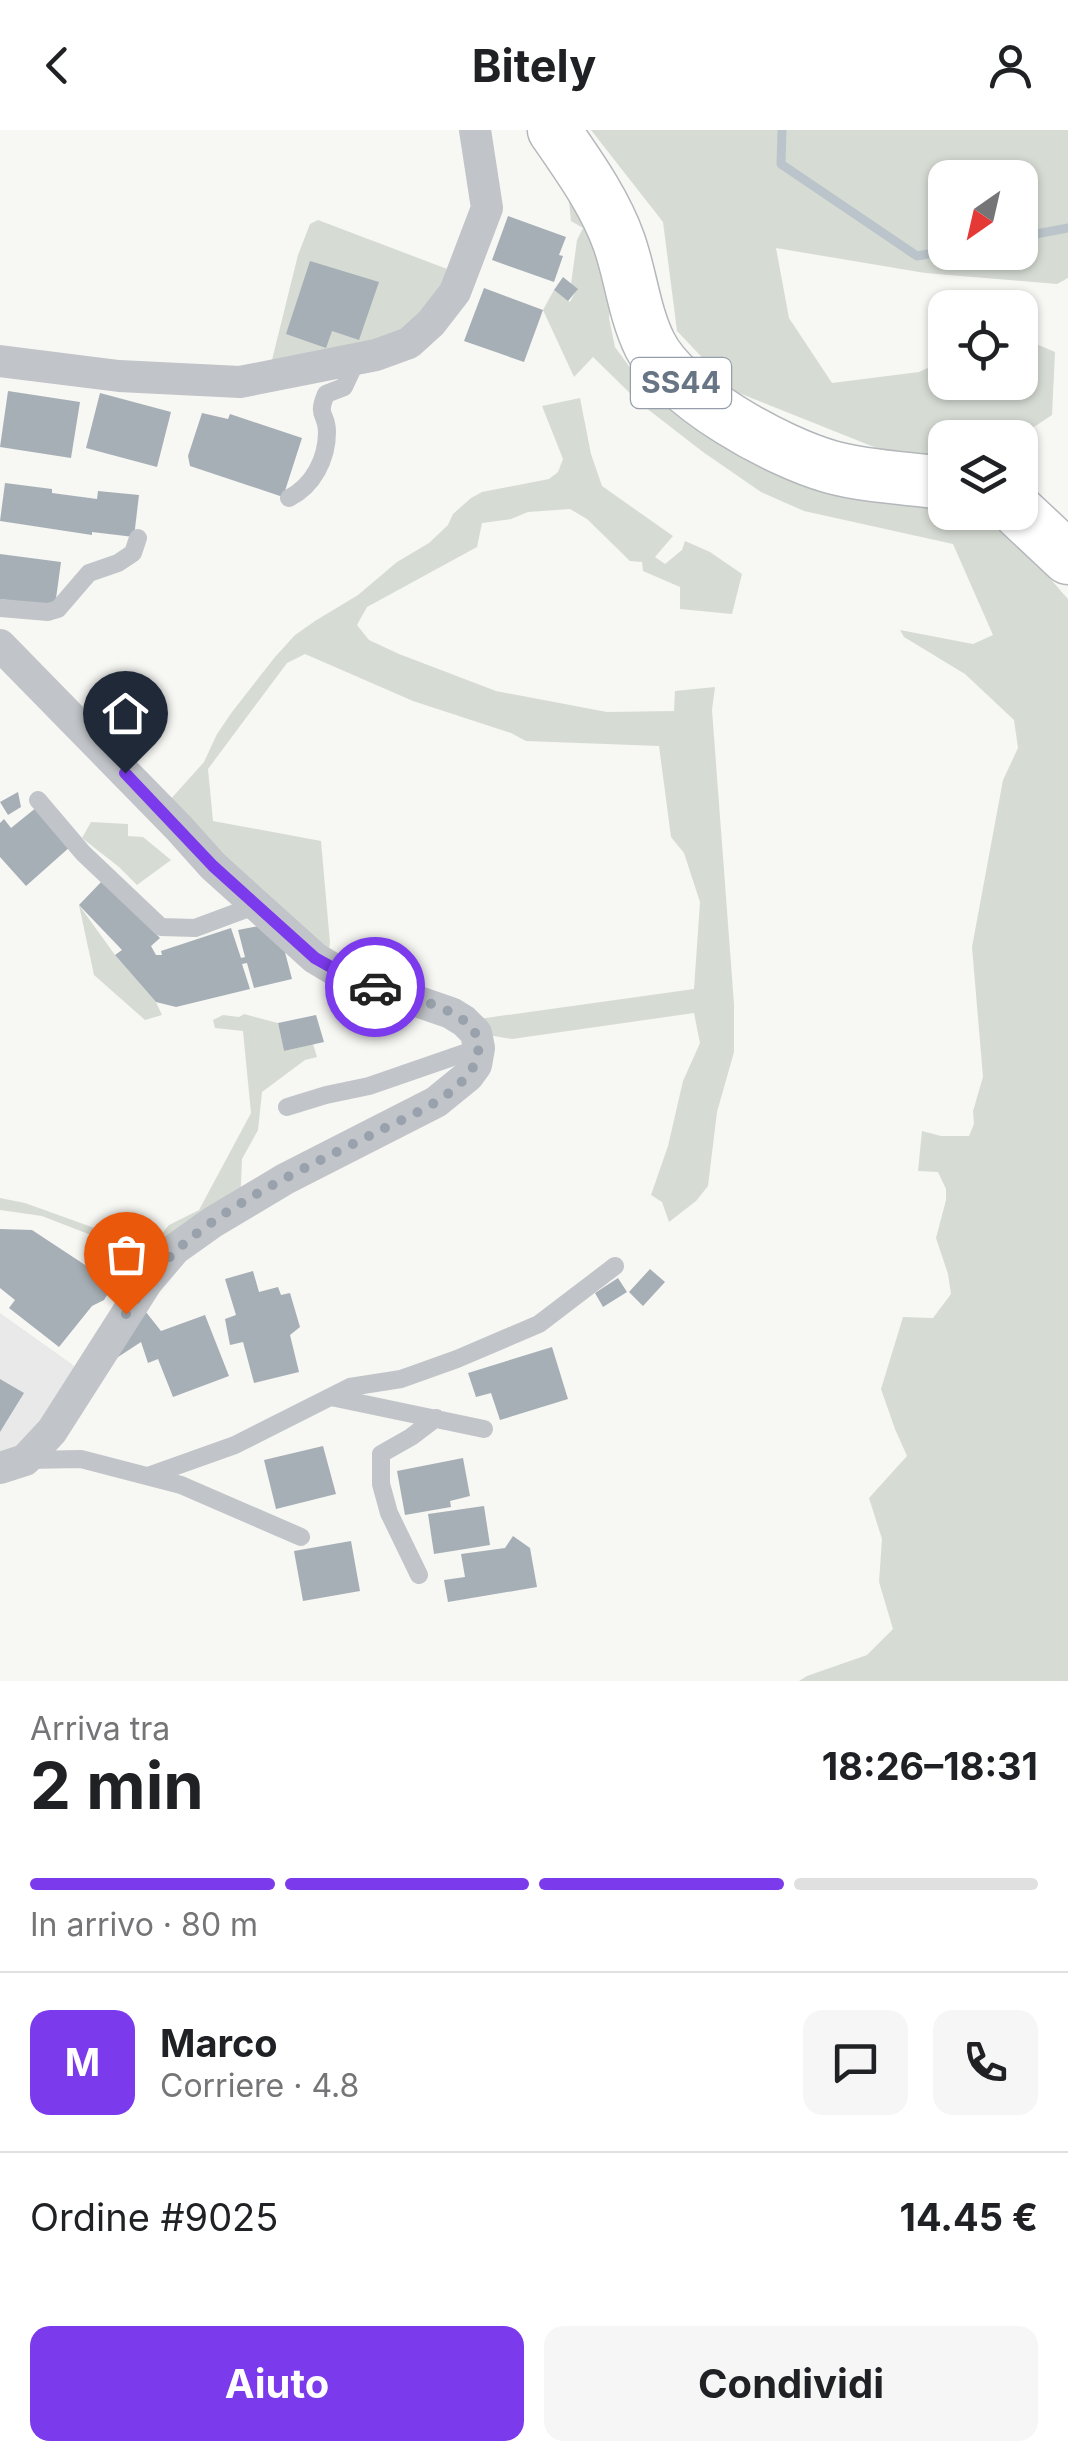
<!DOCTYPE html>
<html lang="it">
<meta charset="utf-8">
<style>
body{margin:0;font-family:Inter,sans-serif;background:#f6f6f6;color:#202124;height:100vh;display:flex;flex-direction:column;font-size:38px;white-space:nowrap}
*{box-sizing:border-box;margin:0}
p{font-size:32px;color:#757577}
.icon{flex:none;width:55px;height:55px;fill:none;stroke:currentColor;stroke-width:2;stroke-linecap:round;stroke-linejoin:round}
.map{position:relative;height:1551px;overflow:hidden}
.drawer{display:flex;flex-direction:column;background:#fff;flex:1}
.drawer>*{flex:none}
.needle{width:65px;rotate:214deg}
.fabs{position:absolute;left:928px;top:30px;display:grid;gap:20px}
.fabs a{display:grid;place-items:center;width:110px;height:110px;border-radius:20px;background:#fff;box-shadow:0 2px 8px #0004;font-size:50px}
.pin{position:absolute;display:grid;place-items:center;width:85px;height:85px;color:#fff;margin:-102px -42px;border-radius:50% 50% 50% 0;rotate:-45deg;box-shadow:0 0 10px #0007}
.pin .icon{rotate:45deg}
.courier{position:absolute;display:grid;place-items:center;width:100px;height:100px;margin:-50px;border:8px solid #7c3aed;border-radius:50%;background:#fff;color:#222;box-shadow:0 2px 12px #0007}
.headline em{font-style:normal;font-weight:700}
.headline div{display:flex;flex-direction:column-reverse}
.headline{display:flex;align-items:center;justify-content:space-between;height:170px;padding:0 30px}
h1{font-size:65px;font-weight:700;line-height:75px}
.bar{display:grid;grid-template-columns:repeat(4,1fr);gap:15px 10px;align-content:center;height:120px;padding:0 30px}
.bar i{height:12px;border-radius:8px;background:#e0e0e0}
.bar .active{background:#7c3aed}
.bar p{grid-column:span 4}
.line{display:flex;align-items:center;gap:25px;padding:0 30px;border-top:2px solid #e0e0e0}
.line div{flex:1}
.round{display:grid;place-items:center;flex:none;width:105px;height:105px;border-radius:20px;background:#f6f6f6}
.action{display:flex;gap:20px;margin-top:auto;padding:20px 30px}
.action a{flex:1;height:115px;border-radius:20px;background:#7c3aed;color:#fff;font-size:40px;font-weight:700;line-height:115px;text-align:center}
.action a+a{background:#f6f6f6;color:#202124}
header{display:flex;justify-content:space-between;align-items:center;height:130px;padding:0 30px;background:#fff;font-size:45px;font-weight:700}
.map>svg:first-child{display:block}
.built{fill:#e8e9e8}
.green{fill:#d6dcd4;fill-rule:evenodd}
.lines{fill:none;stroke-linecap:round;stroke-linejoin:round}
.stream{stroke:#bbc4ca;stroke-width:9}
.building{fill:#a7afb6}
.primary-casing{stroke:#b4b8bc;stroke-width:55}
.lane{stroke:#c1c4c8;stroke-width:18}
.street{stroke:#c1c4c8;stroke-width:32}
.primary{stroke:#fff;stroke-width:52}
.done{stroke:#99a2ac;stroke-width:10;stroke-dasharray:0 18}
.route{stroke:#7c3aed;stroke-width:12}
.labels{text-anchor:middle;stroke-width:10;stroke-linejoin:round;paint-order:stroke}
.shield{fill:#fff;stroke:#959eaa;stroke-width:2.5}
.shield-label{font-size:30px;font-weight:bold;fill:#677585}
</style>
<header><svg class="icon" aria-label="back" viewBox="0 0 24 24"><path d="M15 5l-7 7 7 7"/></svg>Bitely<svg class="icon" aria-label="person" viewBox="0 0 24 24"><circle cx="12" cy="8" r="4"/><path d="M4 21q1-7 8-7t8 7"/></svg></header>
<div class="map">
<svg width="1068" height="1551" viewBox="0 0 1068 1551">
<rect width="100%" height="100%" fill="#f7f7f4"/>
<!-- built -->
<path class="built" d="M0 1183 87 1245 0 1338Z"/>
<!-- green -->
<path class="green" d="M591 0H1068V148L1057 154 925 143 776 118 789 188 832 253 919 242 945 230V252H1020V207L1055 222 1052 285 1019 307 945 308V331L884 321 734 261 677 201 663 92ZM945 48H1020V122H945Z
M576 62 611 163 609 188 615 217 631 239 650 256 945 378V382C1000 383 1034 431 1068 469V1551H799L807 1546 867 1525 893 1499 879 1452 882 1409 869 1368 907 1326 895 1299 881 1259 903 1187 933 1188 951 1164 948 1144 936 1108 946 1070V1059L938 1042 918 1041 922 1001 941 1006H969L974 994 973 981 983 947 972 817 1003 650 1018 618 1014 590 965 544 904 507 900 500 973 514 993 505 953 414 804 381 761 362 703 322 641 274 593 227 574 247 543 180 554 160 570 172 577 159 571 154 577 110 583 98 571 91 569 71Z
M318 90 463 145 431 193 268 246 298 125 310 94Z
M580 268 591 324 602 356 673 406 655 427 665 434 682 420 685 411 710 422 742 444 732 484 680 479V457L643 441 642 432 630 431 587 389 570 379 528 382 511 389 482 393 477 417 367 477 357 495 369 510 399 524 496 561 607 582 674 581 675 561 715 557 712 580 734 874V922L717 982 708 1056 696 1071 669 1092 662 1072 651 1065 668 1016 683 951 700 913 694 883 512 909 476 903 464 891 694 859 700 772 684 723 671 707 659 616 526 611 511 603 413 571 305 524 287 533 208 639 213 691 321 711 330 813 326 834 169 671 204 632 217 604 232 582 275 527 295 505 315 491 358 465 397 432 429 413 448 395 453 384 471 368 482 362 549 349 558 342 563 329 542 276Z
M91 692 128 694V706L143 707 171 730 137 755 119 737 82 708Z
M79 775 115 825 156 872 162 885 145 890 94 845Z
M244 884 278 893 284 921 313 914 317 927 305 930 262 962 258 1000 242 1029 240 1076 150 1128 42 1086 0 1080V1068L25 1073 150 1118 169 1095 199 1080 251 983 243 901 215 898 213 890 223 885 239 887Z"/>
<g class="lines">
<!-- stream -->
<path class="stream" d="M782 0 781 34 917 126 945 121
M1020 107 1068 98"/>
</g>
<!-- building -->
<path class="building" d="M508 86 566 107 559 125 563 126 554 152 492 130Z
M310 131 379 152 359 210 332 201 326 218 286 204Z
M563 147 578 159 568 171 554 160Z
M484 158 543 180 524 232 464 211Z
M8 261 80 272 71 328 0 317Z
M100 263 171 282 157 337 86 318Z
M202 283 228 289 230 284 302 308 283 367 190 336 188 326Z
M5 353 52 359V363L97 369 98 361 139 365 134 407 92 402V405L0 391Z
M0 424 61 432 55 476 0 469Z
M18 662 21 677 8 685 0 672Z
M37 677 71 716 26 756 0 727V693L4 689 11 698Z
M103 750 160 808 151 816 156 825H162L161 821 231 798 241 828 245 827 238 800 269 794 280 803 292 849 254 858 247 833 242 834 250 859 176 877 156 872 115 825 122 820 79 775Z
M316 885 324 912 284 921 278 893Z
M0 1099 32 1100 114 1154 104 1170 92 1176 59 1217 9 1178 15 1170 0 1158Z
M650 1139 665 1152 643 1176 629 1162Z
M253 1141 259 1162 278 1157 281 1165 290 1163 300 1197 290 1205 299 1242 254 1253 243 1212 230 1215 225 1189 236 1185 225 1149Z
M618 1148 627 1162 603 1177 595 1163Z
M142 1177 161 1201 205 1185 229 1246 173 1267 158 1229 148 1233 141 1212 115 1229Z
M552 1217 568 1269 500 1290 491 1263 476 1267 468 1243Z
M0 1249 24 1263 0 1302Z
M323 1316 336 1364 276 1379 264 1330Z
M463 1328 470 1366 450 1371 451 1377 405 1385 397 1341Z
M484 1376 490 1415 434 1424 428 1384Z
M513 1406 530 1418 537 1457 448 1472 444 1450 465 1447 461 1424 505 1418Z
M351 1411 360 1461 303 1471 294 1421Z"/>
<g class="lines">
<defs>
<path id="primary" d="M554 0C578 35 605 72 619 112 631 146 634 183 650 215 675 266 777 322 831 337 867 347 908 348 945 353
M1019 382 1068 428"/>
</defs>
<!-- primary casing -->
<use href="#primary" class="primary-casing"/>
<!-- lane -->
<path class="lane" d="M289 368C313 356 327 329 327 302 327 282 316 288 326 264L344 257 357 229
M0 478 48 482 58 479 89 443 118 433 133 423 138 408
M38 670 83 723 161 797 195 798 257 775
M287 977 326 965 369 956 479 918
M331 1267 484 1299
M26 1330 81 1329 181 1355 301 1407
M148 1346 235 1315 350 1257 401 1249 457 1229 539 1194 615 1136
M419 1445 389 1383 381 1354V1324L411 1307 436 1288"/>
<!-- street -->
<path class="street" d="M0 231 119 246 240 252 376 225 409 213 431 193 455 162 487 78 475 0
M0 515 179 698 213 736 315 828 340 843 370 855 451 883 464 891 476 903 479 918 476 935 468 946 436 972 285 1049 213 1092 175 1119 147 1152 52 1301 25 1330 0 1338"/>
<!-- primary -->
<use href="#primary" class="primary"/>
</g>
<g class="lines">
<!-- done -->
<path class="done" d="M126 1184C152 1144 169 1123 208 1095 260 1058 319 1031 375 1003 406 987 443 974 466 947 476 936 482 920 476 905 465 878 401 865 375 857"/>
<!-- route -->
<path class="route" d="M125 643 213 736 315 828 340 842 375 857"/>
</g>
<g class="labels">
<!-- shield labels -->
<rect class="shield" x="631" y="228" width="100" height="50" rx="8"/>
<g class="shield-label">
<text x="681" y="263">SS44</text>
</g>
</g>
</svg>
<div class="fabs">
<a><svg class="needle" viewBox="-14 -14 28 28"><path d="M0-13l5 13h-10z" fill="#e53935"/><path d="M0 13l5-13h-10z" fill="#757577"/></svg></a>
<a><svg class="icon" aria-label="locate" viewBox="0 0 24 24"><circle cx="12" cy="12" r="6"/><path d="M12 2v4M12 18v4M2 12h4M18 12h4"/></svg></a>
<a><svg class="icon" aria-label="layers" viewBox="0 0 24 24"><path d="M12 4l9 5-9 5-9-5zM3 14l9 5 9-5"/></svg></a>
</div>
<div class="pin" style="left:126px;top:1184px;background:#ea580c"><svg class="icon" aria-label="bag" viewBox="0 0 24 24"><path d="M5 8h14l-1 12H6zM9 8a3 3 0 0 1 6 0"/></svg></div>
<div class="pin" style="left:125px;top:643px;background:#1f2937"><svg class="icon" aria-label="home" viewBox="0 0 24 24"><path d="M3 11l9-7 9 7M6 9v11h12V9"/></svg></div>
<div class="courier" style="left:375px;top:857px"><svg class="icon" aria-label="car" viewBox="0 0 24 24"><path d="M5 17H2v-5l4-1 3-4h7l3 4 3 1v5h-3M9 17h6M6 11h13"/><circle cx="7" cy="17" r="2"/><circle cx="17" cy="17" r="2"/></svg></div>
</div>
<section class="drawer">
<div class="headline"><div><h1>2 min</h1><p>Arriva tra</p></div><em>18:26–18:31</em></div>
<div class="bar"><i class="active"></i><i class="active"></i><i class="active"></i><i></i><p>In arrivo · 80 m</p></div>
<div class="line" style="height:180px"><b class="round" style="background:#7c3aed;color:#fff">M</b><div><b>Marco</b><p>Corriere · 4.8</p></div><a class="round"><svg class="icon" aria-label="chat" viewBox="0 0 24 24"><path d="M4 5h16v11H9l-5 4z"/></svg></a><a class="round"><svg class="icon" aria-label="phone" viewBox="0 0 24 24"><path d="M5 4h4l2 5-3 2q2 4 5 5l2-3 5 2v4C11 20 4 13 5 4z"/></svg></a></div>
<div class="line" style="height:130px"><div>Ordine #9025</div><b>14.45 €</b></div>
<div class="action"><a>Aiuto</a><a>Condividi</a></div>
</section>
